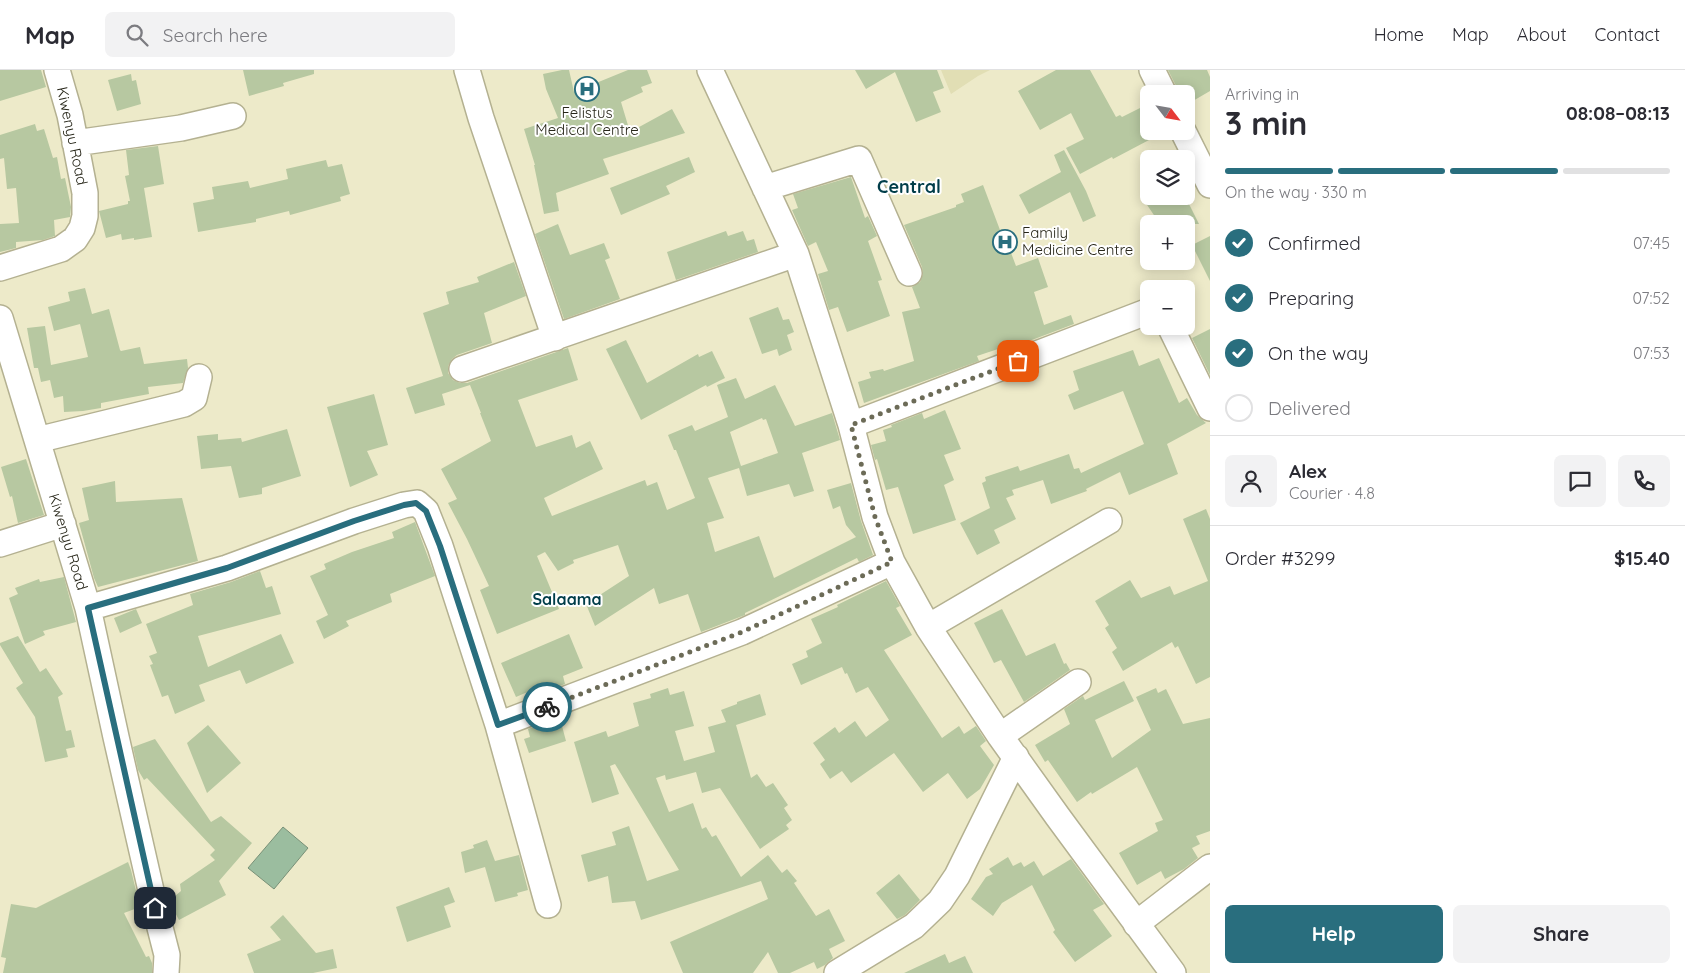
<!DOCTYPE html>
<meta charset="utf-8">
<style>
body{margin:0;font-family:Quicksand,sans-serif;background:#f2f2f3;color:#2b2b33;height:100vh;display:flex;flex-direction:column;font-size:19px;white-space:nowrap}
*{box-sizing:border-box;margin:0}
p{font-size:16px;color:#7c7c81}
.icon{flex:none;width:28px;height:28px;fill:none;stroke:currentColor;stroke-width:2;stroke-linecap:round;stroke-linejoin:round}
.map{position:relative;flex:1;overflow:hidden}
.side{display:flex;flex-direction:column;background:#fff;width:475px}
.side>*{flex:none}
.needle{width:32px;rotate:121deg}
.buttons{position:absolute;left:1140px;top:15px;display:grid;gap:10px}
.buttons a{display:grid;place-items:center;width:55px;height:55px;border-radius:8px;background:#fff;box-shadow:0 2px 12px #0003;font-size:25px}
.pin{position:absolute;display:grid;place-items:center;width:42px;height:42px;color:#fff;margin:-21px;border-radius:10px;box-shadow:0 2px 8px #0006}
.courier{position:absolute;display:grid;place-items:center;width:50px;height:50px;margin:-25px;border:4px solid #296e7e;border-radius:50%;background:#fff;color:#222;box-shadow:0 1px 6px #0007}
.summary em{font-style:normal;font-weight:800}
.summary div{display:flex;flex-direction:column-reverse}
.summary{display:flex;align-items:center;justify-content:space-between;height:85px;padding:0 15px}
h1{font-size:32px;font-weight:800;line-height:38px}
.bar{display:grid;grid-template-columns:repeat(4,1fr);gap:8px 5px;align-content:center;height:60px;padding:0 15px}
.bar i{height:6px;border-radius:4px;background:#e1e1e2}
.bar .active{background:#296e7e}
.bar p{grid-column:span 4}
.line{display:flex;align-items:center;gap:12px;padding:0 15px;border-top:1px solid #e1e1e2}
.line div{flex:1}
.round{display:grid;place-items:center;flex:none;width:52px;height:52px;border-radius:8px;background:#f2f2f3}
ol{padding:0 15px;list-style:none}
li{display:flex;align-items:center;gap:15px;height:55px}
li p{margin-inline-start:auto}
li .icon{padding:5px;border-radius:50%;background:#296e7e;color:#fff;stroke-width:4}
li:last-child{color:#7c7c81}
li i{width:28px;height:28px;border:2px solid #e1e1e2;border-radius:50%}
.cta{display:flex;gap:10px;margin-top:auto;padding:10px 15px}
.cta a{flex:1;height:58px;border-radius:8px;background:#296e7e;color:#fff;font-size:20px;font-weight:800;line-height:58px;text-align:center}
.cta a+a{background:#f2f2f3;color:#2b2b33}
header{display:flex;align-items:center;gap:30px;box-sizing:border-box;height:70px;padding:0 25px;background:#fff;border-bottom:1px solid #e1e1e2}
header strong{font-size:24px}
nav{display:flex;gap:28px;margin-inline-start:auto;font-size:18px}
.search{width:350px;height:45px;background:#f2f2f3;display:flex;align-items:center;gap:12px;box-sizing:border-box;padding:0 18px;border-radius:8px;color:#7c7c81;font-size:19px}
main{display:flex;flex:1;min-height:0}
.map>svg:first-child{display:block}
.built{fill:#e1deb4}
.water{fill:#9bbd9f;stroke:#789077}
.building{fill:#b7c8a1;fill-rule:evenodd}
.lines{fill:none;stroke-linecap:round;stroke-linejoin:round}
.minor-casing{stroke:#b4b191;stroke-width:28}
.minor{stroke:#fff;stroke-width:25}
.done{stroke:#6c6b57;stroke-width:5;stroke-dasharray:0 9}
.route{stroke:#296e7e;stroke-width:6}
.labels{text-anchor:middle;stroke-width:4;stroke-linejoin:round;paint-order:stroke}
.poi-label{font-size:15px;fill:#272619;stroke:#fff}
.street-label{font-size:15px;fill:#272619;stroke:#fff}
.neighbourhood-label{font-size:16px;font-weight:bold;fill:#003d49;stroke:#fff}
.quarter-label{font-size:18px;font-weight:bold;fill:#003d49;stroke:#fff}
</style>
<header>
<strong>Map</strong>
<div class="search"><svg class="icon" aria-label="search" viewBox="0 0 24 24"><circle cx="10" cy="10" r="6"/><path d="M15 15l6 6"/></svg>Search here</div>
<nav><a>Home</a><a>Map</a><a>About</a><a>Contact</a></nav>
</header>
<main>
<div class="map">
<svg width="1210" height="903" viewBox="0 0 1210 903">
<rect width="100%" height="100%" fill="#edeac9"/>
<!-- built -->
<path class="built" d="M941 0H990L978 6 951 24Z"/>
<!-- water -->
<path class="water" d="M283 757 308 778 274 819 248 798Z"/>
<!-- building -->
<path class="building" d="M0 0H41L46 17 0 31Z
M243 0H314V4L283 13 284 16 249 26Z
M562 0H569L574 22 628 0H647L652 13 641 17 643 22 621 32 630 62 672 39 685 63 603 89 609 104 556 123 559 141 544 144 534 95H535L524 59 558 48 546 19 543 4Z
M855 0H937L944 18 933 22 941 42 916 52 895 2 866 19Z
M1056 0H1090L1116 47 1120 45 1122 47 1140 38 1149 56V61H1152L1153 64 1149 66V70L1113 89 1112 87 1080 104 1066 78 1084 69 1071 43 1040 60 1018 21Z
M1168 0H1207L1210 7V21L1186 35V24H1178L1177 18Z
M131 4 132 11 136 10 141 34 117 41 108 10Z
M35 54 37 61 44 59 53 88 57 87 61 109 65 108 71 137 70 147 54 150 55 166 43 170 16 172V178L0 182V154L19 153 16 118 7 119 4 88 0 89V65Z
M158 76 164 114 144 118 152 167 134 170V168L122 170 121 164 106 168 99 141 128 134V131H130L125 106 129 105 126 80Z
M1064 80 1086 121 1096 146 1083 152 1070 122 1029 144 1019 125 1061 102 1054 85Z
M689 87 695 102 666 116 670 124 621 145 610 118Z
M326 90 328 97 342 94 350 124 340 127 341 131 290 145 289 141 256 149V152L198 162 193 133 214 129 212 117 248 111 250 118 288 109 286 99Z
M851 107 865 148 868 146 877 166 868 171 882 210 878 211 890 246 847 262 838 237 829 240 818 204 828 201 816 172 808 176 792 140 798 138 793 124Z
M983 115 1000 160 1002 159 1016 196 1038 188 1048 217 1034 222 1044 255 1071 245 1074 254 1008 279 1007 276 977 286 979 291 864 333 858 312 871 308 869 302 883 299 884 301 914 291 902 242 920 238 912 217 920 212 923 204 922 197 904 155 956 137V135L964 132 961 124Z
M1141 126H1185L1199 154H1160Z
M558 154 570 185 604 173 610 188 605 190 620 229 564 249 535 164Z
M726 161 728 166 743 161 747 171 754 169 758 182 676 210 667 182Z
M1210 166V211L1192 175Z
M514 192 526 226 484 243 492 273 457 285 452 289 448 296V303L453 310 460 313H467L568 278 578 310 518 330 536 377 572 365 576 378 590 371 603 399 544 428 552 446 645 410 647 416 657 412 667 440 695 428 676 380H674L668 365 692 355 695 361 728 347 717 315 736 308 745 329 775 315 795 356 832 343 840 370 802 383 814 421 794 427 789 414 747 426 739 398 708 408 724 448 707 453 715 482 759 466 774 508 856 467 846 455 840 436 833 439 827 420 851 413 861 451 873 485 859 492 857 488 745 543V545L701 562 688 524 659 534 654 518 595 556 586 534 629 506 618 475 573 490 574 493 558 501 545 482 537 486 559 539 497 564 480 520 489 516 467 469 448 433 457 429 441 399 491 371 480 343H481L470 315 442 324 445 335 415 344 406 318 443 306 423 243 449 234 446 222 479 212 477 207ZM762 348 763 350 766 349 778 383 741 396 730 362Z
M85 218 92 244 109 239 120 280 121 281 140 277 144 294 187 289 188 298 183 313 148 317 149 324 101 333V338L83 341 64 342 63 326 54 328 50 310 41 312 38 298H34L27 258 45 256 51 295 88 287 80 254 54 261 48 237 70 231 68 222Z
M778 237 783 250 789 249 794 262 787 265 792 280 779 286 777 279 762 284 749 248Z
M1210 259V305L1192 268Z
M626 270 647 313 698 284 699 287 712 281 725 308 707 317 706 315 641 350 606 279Z
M1133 280 1139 296 1159 288 1179 333 1187 328 1197 345 1206 353 1167 374 1178 404 1129 425 1120 402 1086 419 1087 421 1051 434 1043 410 1012 420 1014 425 1006 428 1016 449 994 460 1000 473 977 485 960 453 990 438 982 413 986 411 985 407 1018 396 1020 401 1069 384 1074 399 1079 398 1081 403 1144 374 1123 321 1074 340 1068 325 1079 320 1073 301Z
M374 324 388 375 367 381 378 405 350 417 327 337Z
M945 340 961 379 944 385 954 410 944 415 956 450 913 464 898 417 886 420 877 389 875 390 871 375 886 371 883 360 892 357 891 355 922 343 924 349Z
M287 359 301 406 262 418V424L239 428 231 396 201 399 197 366 218 364V370L241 368 242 372Z
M26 389 44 445 18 453 12 426 10 427 1 397Z
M115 411 116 432 182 428 198 491 98 517 94 508 79 453 89 450 82 418Z
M1206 439 1210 449V607L1196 614 1178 576 1175 578 1172 572 1123 601 1112 582 1117 578 1105 558 1109 555 1095 531 1130 510 1141 528 1170 516 1174 525 1208 511 1183 449Z
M415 452 435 506 390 524 392 532 346 551 349 556 324 569 316 551 328 545 310 506 326 499 324 494 352 482 394 468 392 462Z
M260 501 266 518 272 516 281 544 198 566 208 597 281 564 294 593 246 614 240 600 199 615 205 631 175 644 168 625 162 627 150 595 153 594 149 586 157 583 146 554 193 535 190 524 231 512Z
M64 507 76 552 43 561 45 565 25 574 9 528 18 524 15 518 39 509 40 512Z
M886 511 900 536 896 538 912 565 884 580 942 668 959 656 964 664 976 656 986 671 980 676 994 695 980 719 967 729 948 703 923 722 894 683 851 713 842 701 830 709 820 694 825 690 813 673 835 657 839 663 855 651 866 667 889 650 868 617 856 623 847 603 845 604 842 597 801 615 792 594 808 587 806 581 822 573 811 549 838 537 837 535Z
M136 539 142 553 120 563 114 548Z
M1002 539 1026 586 1055 573 1064 594 1066 593 1070 600 1024 632 1001 590 994 593 974 553Z
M569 564 583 598 563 606 565 614 550 620 548 613 516 627 501 593Z
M18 566 40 602 46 598 63 624 58 627 66 661 71 660 75 677 66 679 68 687 45 692 35 647 16 618 23 613 0 575V573Z
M1124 611 1134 631 1095 650 1112 688 1151 660 1136 627 1156 618 1158 623 1166 619 1183 654 1210 648V761L1196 766 1200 774 1192 778 1198 788 1184 799 1165 809 1161 801 1137 815 1119 783 1158 761 1155 753 1163 750 1137 697 1092 724 1091 722 1077 732 1048 690 1045 692 1035 675 1070 654 1064 639 1083 626 1085 630Z
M668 618 670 625 684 621 694 656 675 661 684 691 715 682 708 657 726 652 721 640 737 634V632L760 624 766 645 736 655 751 708 757 704 766 717 773 713 788 735 784 738 792 750 786 755 789 759 760 779 720 718 702 723 696 702 666 710 665 705 656 708 669 742 693 733 702 759 706 757 712 767 716 765 741 807 768 785 782 803 787 799 797 811 794 813 816 846 829 839 845 871 829 879 833 888 825 895 817 899 814 892 790 903H778L768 882 753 903H683L670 872 768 829 761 811 641 850 635 831 612 833 608 806 588 812 581 785 616 775 612 762 629 756 647 811 679 800 615 694 610 696 619 724 592 733 574 672 606 661 608 667 639 656 633 633 651 628 650 624Z
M555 649 558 658 562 656 566 671 529 683 524 669 530 667 528 659Z
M208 655 241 693 207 723 187 673Z
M155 669 211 752 221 746 252 773 219 811 226 825 179 850 169 831 181 821 180 814 215 790 210 785 215 780 147 708 144 710 138 700 133 677Z
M487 770 495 791 519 785 528 820 517 823 518 826 495 832 485 797 465 803 461 782 474 778 473 775Z
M1008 787 1013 796 1021 792 1024 797 1034 791 1043 806 1071 789 1104 834 1093 840 1112 866 1075 892 1053 862 1055 860 1032 815 1002 833 993 846 971 829 986 807 993 804 989 799Z
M128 792 131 800 140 837 124 843 146 887 149 886 152 893V903H3L6 888 1 887 11 834 36 838Z
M899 804 920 830 905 845 897 849 876 823Z
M449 817 455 832 444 836 451 857 407 872 396 837Z
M283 845 316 883 333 879 337 898 313 903H254L247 884 281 870 270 857Z
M945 884 949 893 965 886 973 903H904Z"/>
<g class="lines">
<defs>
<path id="minor" d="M467 0 481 48 555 268
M710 0 796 184 851 355 875 447 892 492 928 557 1000 666 1058 747 1173 903
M1152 0 1164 24
M1183 61 1210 115
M75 73 181 58 233 46
M765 118 859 89 909 203
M0 198 61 179 75 169 82 158 85 146V123L70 45 57 0
M0 248 88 538 116 667 155 838 167 885 166 903
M1170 256 1210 338
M462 299 796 184
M851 355 1149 241
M37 370 184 334 194 328 199 307
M0 474 63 454
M88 538 227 498 354 451 404 435 417 433 426 441 440 476 498 655
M928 557 1109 451
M1000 666 1078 612
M548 835 498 655 742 562 892 492
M1136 854 1210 797
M837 903 914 856 940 831 957 806 1016 687"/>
</defs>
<!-- minor casing -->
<use href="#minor" class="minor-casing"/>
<!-- minor -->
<use href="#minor" class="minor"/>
</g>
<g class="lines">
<!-- done -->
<path class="done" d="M547 637 742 562 892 492 875 447 851 355 1018 291"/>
<!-- route -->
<path class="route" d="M155 838 88 538 227 498 354 451 404 435 416 433 426 441 440 476 498 655 547 637"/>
</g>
<!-- icons -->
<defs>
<symbol id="hospital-ring" viewBox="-11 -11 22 22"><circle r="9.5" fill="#fff" stroke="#296e7e" stroke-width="1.5"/><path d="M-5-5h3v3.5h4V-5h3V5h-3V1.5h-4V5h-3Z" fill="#296e7e"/></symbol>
</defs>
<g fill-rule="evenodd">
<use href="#hospital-ring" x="573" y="5" width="28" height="28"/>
<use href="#hospital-ring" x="991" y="158" width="28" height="28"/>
</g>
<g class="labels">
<!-- poi labels -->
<g class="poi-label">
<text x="587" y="48">Felistus<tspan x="587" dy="17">Medical Centre</tspan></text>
<text x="1022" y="168" text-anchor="start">Family<tspan x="1022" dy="17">Medicine Centre</tspan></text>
</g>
<!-- street labels -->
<g class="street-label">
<text transform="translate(72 66) rotate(78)" y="5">Kiwenyu Road</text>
<text transform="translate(68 472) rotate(73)" y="5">Kiwenyu Road</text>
</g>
<!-- neighbourhood labels -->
<g class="neighbourhood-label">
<text x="567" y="535">Salaama</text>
</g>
<!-- quarter labels -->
<g class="quarter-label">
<text x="909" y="123">Central</text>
</g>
</g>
</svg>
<div class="buttons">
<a><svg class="needle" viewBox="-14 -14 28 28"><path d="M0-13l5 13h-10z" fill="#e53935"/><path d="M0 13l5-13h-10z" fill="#7c7c81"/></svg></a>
<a><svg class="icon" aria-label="layers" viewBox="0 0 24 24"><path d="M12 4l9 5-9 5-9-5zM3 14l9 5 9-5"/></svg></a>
<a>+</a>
<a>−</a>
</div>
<div class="pin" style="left:1018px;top:291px;background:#ea580c"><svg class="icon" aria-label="bag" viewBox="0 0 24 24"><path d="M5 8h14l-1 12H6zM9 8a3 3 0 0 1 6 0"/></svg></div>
<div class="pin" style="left:155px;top:838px;background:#1f2937"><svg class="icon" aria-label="home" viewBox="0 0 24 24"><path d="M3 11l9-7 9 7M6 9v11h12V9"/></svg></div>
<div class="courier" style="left:547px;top:637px"><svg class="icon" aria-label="bike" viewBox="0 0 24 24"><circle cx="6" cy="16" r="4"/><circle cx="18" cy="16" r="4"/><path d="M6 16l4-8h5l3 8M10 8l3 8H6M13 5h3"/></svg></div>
</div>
<section class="side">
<div class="summary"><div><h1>3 min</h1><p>Arriving in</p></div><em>08:08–08:13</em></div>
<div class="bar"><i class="active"></i><i class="active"></i><i class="active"></i><i></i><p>On the way · 330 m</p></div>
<ol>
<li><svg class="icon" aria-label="check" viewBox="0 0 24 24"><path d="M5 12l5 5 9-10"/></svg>Confirmed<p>07:45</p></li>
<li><svg class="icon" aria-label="check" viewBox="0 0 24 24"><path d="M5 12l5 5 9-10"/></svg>Preparing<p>07:52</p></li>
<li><svg class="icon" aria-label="check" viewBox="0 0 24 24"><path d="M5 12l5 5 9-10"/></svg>On the way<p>07:53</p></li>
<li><i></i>Delivered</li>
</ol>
<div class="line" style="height:90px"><a class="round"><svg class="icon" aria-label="person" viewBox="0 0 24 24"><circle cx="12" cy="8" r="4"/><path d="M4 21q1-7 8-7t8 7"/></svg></a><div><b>Alex</b><p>Courier · 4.8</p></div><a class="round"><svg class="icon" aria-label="chat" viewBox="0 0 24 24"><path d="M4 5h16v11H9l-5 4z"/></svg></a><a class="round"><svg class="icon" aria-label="phone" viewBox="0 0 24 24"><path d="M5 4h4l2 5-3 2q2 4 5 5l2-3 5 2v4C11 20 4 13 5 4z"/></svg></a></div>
<div class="line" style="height:65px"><div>Order #3299</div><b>$15.40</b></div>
<div class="cta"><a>Help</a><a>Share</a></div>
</section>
</main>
